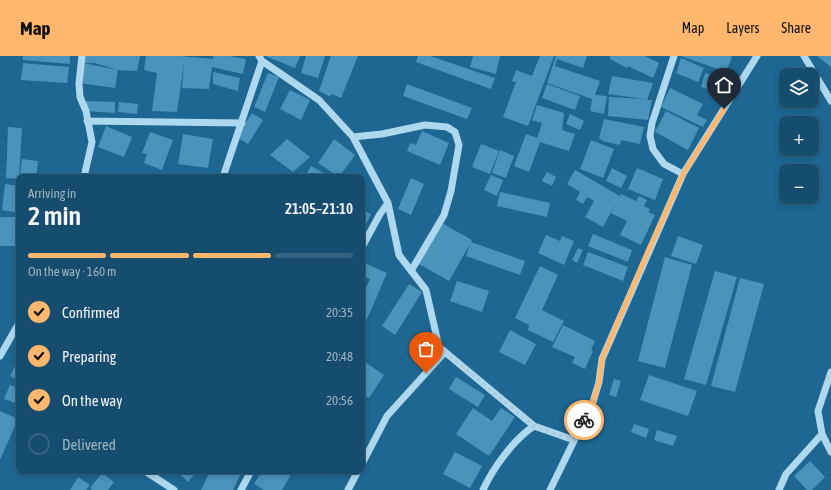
<!DOCTYPE html>
<meta charset="utf-8">
<style>
body{margin:0;font-family:"Asap Condensed",sans-serif;background:#1f5473;color:#f1f3f6;height:100vh;display:flex;flex-direction:column;font-size:15px;white-space:nowrap}
*{box-sizing:border-box;margin:0}
p{font-size:13px;color:#9eb4c2}
.icon{flex:none;width:22px;height:22px;fill:none;stroke:currentColor;stroke-width:2;stroke-linecap:round;stroke-linejoin:round}
.map{position:relative;flex:1;overflow:hidden}
.details{position:absolute;left:16px;top:118px;width:349px;height:300px;display:flex;flex-direction:column;background:#164d6e;border-radius:8px;box-shadow:0 2px 6px #0003,0 0 0 1px #356481}
.details>*{flex:none}
.controls{position:absolute;left:779px;top:12px;display:grid;gap:8px}
.controls a{display:grid;place-items:center;width:40px;height:40px;border-radius:8px;background:#164d6e;box-shadow:0 2px 6px #0003,0 0 0 1px #356481;font-size:20px}
.pin{position:absolute;display:grid;place-items:center;width:34px;height:34px;color:#fff;margin:-41px -17px;border-radius:50% 50% 50% 0;rotate:-45deg;box-shadow:0 0 4px #0007}
.pin .icon{rotate:45deg}
.courier{position:absolute;display:grid;place-items:center;width:40px;height:40px;margin:-20px;border:3px solid #feb76c;border-radius:50%;background:#fff;color:#222;box-shadow:0 1px 5px #0007}
.head em{font-style:normal;font-weight:600}
.head div{display:flex;flex-direction:column-reverse}
.head{display:flex;align-items:center;justify-content:space-between;height:68px;padding:0 12px}
h1{font-size:26px;font-weight:600;line-height:30px}
.bar{display:grid;grid-template-columns:repeat(4,1fr);gap:6px 4px;align-content:center;height:48px;padding:0 12px}
.bar i{height:5px;border-radius:3px;background:#356481}
.bar .on{background:#feb76c}
.bar p{grid-column:span 4}
ol{padding:0 12px;list-style:none}
li{display:flex;align-items:center;gap:12px;height:44px}
li p{margin-inline-start:auto}
li .icon{padding:4px;border-radius:50%;background:#feb76c;color:#111;stroke-width:4}
li:last-child{color:#9eb4c2}
li i{width:22px;height:22px;border:2px solid #356481;border-radius:50%}
header{display:flex;align-items:center;gap:24px;box-sizing:border-box;height:56px;padding:0 20px;background:#feb76c;color:#111}
header strong{font-size:19px}
nav{display:flex;gap:22px;margin-inline-start:auto;font-size:14px}
.map>svg:first-child{display:block}
.building{fill:#4a93bb}
.lines{fill:none;stroke-linecap:round;stroke-linejoin:round}
.minor{stroke:#aed8ee;stroke-width:7}
.done{stroke:#b0cad9;stroke-width:4;stroke-dasharray:0 7.2}
.route{stroke:#feb76c;stroke-width:5}
</style>
<header>
<strong>Map</strong>
<nav><a>Map</a><a>Layers</a><a>Share</a></nav>
</header>
<div class="map">
<svg width="831" height="434" viewBox="0 0 831 434">
<rect width="100%" height="100%" fill="#1d6792"/>
<!-- building -->
<path class="building" d="M23 0H70V8L23 4Z
M82 0H140L137 15 118 14 115 32 79 27 83 7 117 14 95 7H83Z
M146 0H180L213 3V0H229L246 3 243 18 212 11 209 33 182 32 184 7 177 56 152 55 157 17 144 14Z
M265 0H300L295 12Z
M306 0H325L318 22 301 17Z
M331 0H358L341 42 331 38V41L319 35Z
M418 0H430L495 22 491 33 416 6Z
M473 0H500L496 18 470 11Z
M540 0H554L528 70 503 61 516 26 512 25 516 14 532 20Z
M556 0H587L583 12 557 3 555 10 600 25 595 39 607 40 604 58 590 55 592 43 547 27Z
M610 0H645L659 7 653 22 628 10 627 12 610 3Z
M681 0H730L732 1 726 16Z
M817 0H831V11Z
M681 2 704 12 698 26 676 17Z
M23 7 69 11 67 27 21 24Z
M213 16 240 22 238 35 213 28Z
M268 17 279 21 265 56 254 51Z
M705 17 732 25 727 39 701 31Z
M612 20 653 27 647 44H652L648 64 608 60 609 41 644 43 608 38Z
M407 28 472 52 467 63 403 40Z
M547 28 580 40 575 54 542 42Z
M670 32 703 48 697 59 707 64 703 71 661 51Z
M290 34 310 44 301 64 280 53Z
M86 45 115 46V57L86 55Z
M119 46 138 48 137 58 118 56Z
M537 49 564 57 562 74 575 78 569 95 540 86 529 116 514 110 526 78 537 82 542 67 532 64Z
M666 55 699 72 688 94 655 76Z
M252 57 263 64 248 88 236 81Z
M570 58 584 65 580 74 566 68Z
M604 63 644 71 640 88 621 84 620 89 603 85 599 82Z
M106 70 132 81 124 101 98 91Z
M8 71 22 72 19 123 6 122Z
M422 75 449 87 440 109 407 95 410 87 416 89Z
M150 76 173 84 162 114 144 107 147 98 142 97Z
M183 78 213 83 208 112 178 108Z
M287 83 310 101 293 116 270 99Z
M334 83 355 99 339 121 318 107Z
M591 84 614 93 603 122 580 113Z
M481 88 499 95 490 118 472 111Z
M500 94 514 100 506 122 492 117Z
M22 103 38 105 36 121H20Z
M311 110 331 121H305Z
M612 112 627 120 621 132 606 125Z
M637 112 663 123 655 144 628 133Z
M575 114 620 140 621 138 636 145 639 140 647 144 644 150 650 153 648 156 655 159 641 189 620 179 627 165 611 157 616 147 603 171 585 161 594 145 587 141 583 148 576 144 580 136 567 128Z
M547 116 556 121 552 130 542 125Z
M491 119 503 124 497 140 484 134Z
M411 122 424 128 411 159 398 153Z
M5 128 19 130V157L2 154Z
M500 136 550 147 547 161 497 150Z
M362 154 371 158 363 174 362 173Z
M0 161H19V190H0Z
M440 166 472 184 471 186 525 205 520 219 466 200 470 188 449 225 417 207Z
M593 178 632 194 628 206 588 190Z
M546 179 560 185 562 180 574 185 564 209 538 197Z
M678 180 703 189 696 208 671 200Z
M578 192 583 194 577 207 572 204Z
M588 196 628 211 623 225 583 209Z
M665 201 692 209 665 312 638 305Z
M362 206 387 217 367 263 362 261V241L370 223 362 220Z
M540 210 558 219 542 254 564 265 553 286 528 274 529 269 515 262Z
M715 215 737 221 706 329 684 323Z
M740 222 764 228 735 336 711 330Z
M457 225 489 235 482 256 450 245Z
M409 228 422 236 395 279 382 270Z
M563 269 595 285 591 294 593 295 585 313 572 307 575 301 552 291Z
M510 274 536 288 525 309 499 296Z
M362 304 384 319 369 342 362 338Z
M16 308 19 309V324L10 320Z
M649 319 697 335 688 360 640 344Z
M456 321 485 339 478 351 449 333Z
M614 323 621 325 616 341 609 339Z
M10 329 19 332V348L4 343Z
M473 352 492 365 501 352 515 361 489 400 456 378Z
M0 355 18 363 0 404Z
M634 368 649 373 646 382 631 376Z
M657 374 677 380 673 390 654 384Z
M455 396 482 410 470 432 443 418Z
M810 405 825 421 812 434H807L794 420Z
M176 415H197L188 426Z
M210 415H242L233 434H201Z
M262 415H293L282 434H264L254 428Z
M102 417 114 426 108 434H92L90 432Z
M78 421 90 429 86 434H70Z"/>
<g class="lines">
<!-- minor -->
<path class="minor" d="M82 0 79 27 80 41 86 55 92 86 84 121
M259 0 262 5 319 44 353 81 388 147 399 199 426 234 439 291 534 370
M674 0 652 67 650 80 653 93 664 108 683 118
M804 0 831 45
M87 65 242 67
M353 81 382 78 425 69 447 71 455 76 459 89 451 135 444 159 411 215
M223 121 262 5
M362 191 380 158 388 147
M0 300 19 267
M831 316 818 355 822 378 831 396
M362 408 387 360 445 296
M145 415 174 434
M241 434 251 415
M348 434 358 415
M483 434C493 412 514 383 534 370L574 384
M550 434 593 346 599 326 602 303 683 118 757 0
M779 434 786 418 822 378"/>
</g>
<g class="lines">
<!-- done -->
<path class="done" d="M426 317 445 296 534 370 574 384 584 364"/>
<!-- route -->
<path class="route" d="M584 364 593 346 599 326 602 303 647 198 683 118 724 53"/>
</g>
</svg>
<div class="controls">
<a><svg class="icon" aria-label="layers" viewBox="0 0 24 24"><path d="M12 4l9 5-9 5-9-5zM3 14l9 5 9-5"/></svg></a>
<a>+</a>
<a>−</a>
</div>
<div class="pin" style="left:426px;top:317px;background:#ea580c"><svg class="icon" aria-label="bag" viewBox="0 0 24 24"><path d="M5 8h14l-1 12H6zM9 8a3 3 0 0 1 6 0"/></svg></div>
<div class="pin" style="left:724px;top:53px;background:#1f2937"><svg class="icon" aria-label="home" viewBox="0 0 24 24"><path d="M3 11l9-7 9 7M6 9v11h12V9"/></svg></div>
<div class="courier" style="left:584px;top:364px"><svg class="icon" aria-label="bike" viewBox="0 0 24 24"><circle cx="6" cy="16" r="4"/><circle cx="18" cy="16" r="4"/><path d="M6 16l4-8h5l3 8M10 8l3 8H6M13 5h3"/></svg></div>
<section class="details">
<div class="head"><div><h1>2 min</h1><p>Arriving in</p></div><em>21:05–21:10</em></div>
<div class="bar"><i class="on"></i><i class="on"></i><i class="on"></i><i></i><p>On the way · 160 m</p></div>
<ol>
<li><svg class="icon" aria-label="check" viewBox="0 0 24 24"><path d="M5 12l5 5 9-10"/></svg>Confirmed<p>20:35</p></li>
<li><svg class="icon" aria-label="check" viewBox="0 0 24 24"><path d="M5 12l5 5 9-10"/></svg>Preparing<p>20:48</p></li>
<li><svg class="icon" aria-label="check" viewBox="0 0 24 24"><path d="M5 12l5 5 9-10"/></svg>On the way<p>20:56</p></li>
<li><i></i>Delivered</li>
</ol>
</section>
</div>
